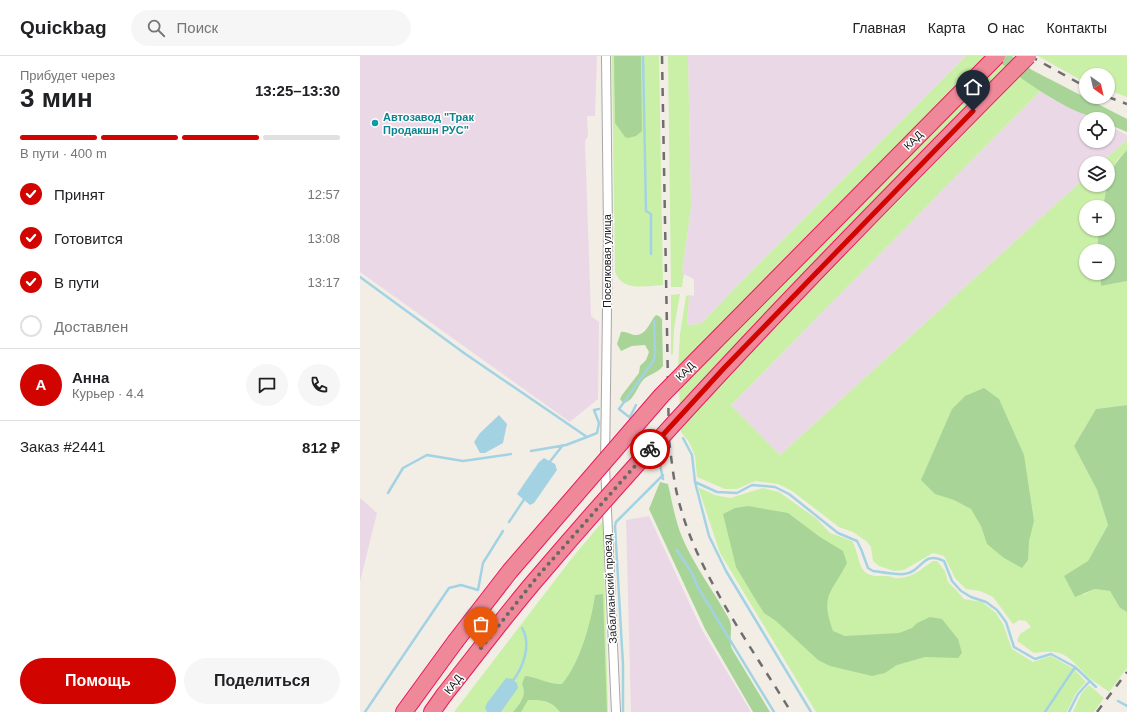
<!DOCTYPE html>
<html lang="ru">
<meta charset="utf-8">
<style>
body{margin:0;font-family:Helvetica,sans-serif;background:#f6f6f6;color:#202124;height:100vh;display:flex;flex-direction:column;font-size:15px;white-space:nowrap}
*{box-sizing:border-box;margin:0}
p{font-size:13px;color:#757577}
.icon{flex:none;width:22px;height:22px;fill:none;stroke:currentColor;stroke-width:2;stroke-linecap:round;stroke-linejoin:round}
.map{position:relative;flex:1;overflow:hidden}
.sheet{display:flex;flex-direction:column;background:#fff;width:360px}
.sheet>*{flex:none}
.needle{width:26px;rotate:146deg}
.fabs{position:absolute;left:719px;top:12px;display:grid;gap:8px}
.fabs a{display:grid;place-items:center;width:36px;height:36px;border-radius:50%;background:#fff;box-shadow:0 1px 3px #0004;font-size:20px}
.pin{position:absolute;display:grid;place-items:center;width:34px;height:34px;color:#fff;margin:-41px -17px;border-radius:50% 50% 50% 0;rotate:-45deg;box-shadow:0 0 4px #0007}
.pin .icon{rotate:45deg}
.courier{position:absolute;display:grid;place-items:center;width:40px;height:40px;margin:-20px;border:3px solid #d10400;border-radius:50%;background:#fff;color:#222;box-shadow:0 1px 5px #0007}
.headline em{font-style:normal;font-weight:800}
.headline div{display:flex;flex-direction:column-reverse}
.headline{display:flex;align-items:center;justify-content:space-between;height:68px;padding:0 20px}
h1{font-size:26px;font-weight:800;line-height:30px}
.bar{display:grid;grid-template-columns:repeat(4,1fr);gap:6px 4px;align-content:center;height:48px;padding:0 20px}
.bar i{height:5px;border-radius:3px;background:#e0e0e0}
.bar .active{background:#d10400}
.bar p{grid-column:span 4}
.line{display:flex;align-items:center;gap:10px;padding:0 20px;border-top:1px solid #e0e0e0}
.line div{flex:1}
.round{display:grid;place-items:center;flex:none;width:42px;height:42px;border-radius:21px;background:#f6f6f6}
ol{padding:0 20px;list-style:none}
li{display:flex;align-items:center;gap:12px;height:44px}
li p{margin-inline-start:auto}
li .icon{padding:4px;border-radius:50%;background:#d10400;color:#fff;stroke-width:4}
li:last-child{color:#757577}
li i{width:22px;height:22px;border:2px solid #e0e0e0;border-radius:50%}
.action{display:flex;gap:8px;margin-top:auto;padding:8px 20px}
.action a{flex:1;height:46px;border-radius:24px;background:#d10400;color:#fff;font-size:16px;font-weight:800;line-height:46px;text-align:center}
.action a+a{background:#f6f6f6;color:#202124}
header{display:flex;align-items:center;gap:24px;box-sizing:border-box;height:56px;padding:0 20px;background:#fff;border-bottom:1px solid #e0e0e0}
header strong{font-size:19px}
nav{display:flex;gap:22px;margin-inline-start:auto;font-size:14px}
.search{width:280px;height:36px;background:#f6f6f6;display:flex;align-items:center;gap:10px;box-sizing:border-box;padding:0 14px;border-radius:22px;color:#757577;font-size:15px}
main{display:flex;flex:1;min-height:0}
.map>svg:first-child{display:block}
.industrial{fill:#ebd8e7}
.grass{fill:#caf0a8}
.forest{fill:#a8d597}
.water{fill:#a3d3e3}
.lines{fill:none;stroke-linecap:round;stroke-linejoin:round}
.stream{stroke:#a3d3e3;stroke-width:2.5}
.street-casing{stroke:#a7a7a7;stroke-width:10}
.highway-casing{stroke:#eb185d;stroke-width:18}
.street{stroke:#fff;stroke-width:8}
.highway{stroke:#ef8899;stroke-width:16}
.rail{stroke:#6e6e6e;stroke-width:2.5;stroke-dasharray:8 8;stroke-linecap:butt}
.highway-bridge-casing{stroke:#eb185d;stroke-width:18;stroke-linecap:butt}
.highway-bridge{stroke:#ef8899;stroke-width:16}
.done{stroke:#6a6865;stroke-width:4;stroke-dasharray:0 7.2}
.route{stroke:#d10400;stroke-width:5}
.culture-dot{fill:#0f9aa8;stroke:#fff;stroke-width:1.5}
.labels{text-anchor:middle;stroke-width:3;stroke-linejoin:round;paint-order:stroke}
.culture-label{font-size:11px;font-weight:bold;fill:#0d838f;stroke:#fff;text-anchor:start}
.street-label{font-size:11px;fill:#202020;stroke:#fff}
</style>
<header>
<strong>Quickbag</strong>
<div class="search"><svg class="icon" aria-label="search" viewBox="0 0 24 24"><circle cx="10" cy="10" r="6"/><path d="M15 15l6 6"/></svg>Поиск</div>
<nav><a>Главная</a><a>Карта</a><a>О нас</a><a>Контакты</a></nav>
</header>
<main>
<section class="sheet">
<div class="headline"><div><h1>3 мин</h1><p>Прибудет через</p></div><em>13:25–13:30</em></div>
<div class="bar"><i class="active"></i><i class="active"></i><i class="active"></i><i></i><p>В пути · 400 m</p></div>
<ol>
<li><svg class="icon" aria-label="check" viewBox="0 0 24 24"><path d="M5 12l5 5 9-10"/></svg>Принят<p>12:57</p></li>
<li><svg class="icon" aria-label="check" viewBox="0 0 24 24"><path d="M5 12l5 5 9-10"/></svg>Готовится<p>13:08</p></li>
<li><svg class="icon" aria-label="check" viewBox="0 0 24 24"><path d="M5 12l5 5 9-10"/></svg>В пути<p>13:17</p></li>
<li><i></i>Доставлен</li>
</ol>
<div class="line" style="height:72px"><b class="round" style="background:#d10400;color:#fff">А</b><div><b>Анна</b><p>Курьер · 4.4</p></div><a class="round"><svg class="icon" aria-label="chat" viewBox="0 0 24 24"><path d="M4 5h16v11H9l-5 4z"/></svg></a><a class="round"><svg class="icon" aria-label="phone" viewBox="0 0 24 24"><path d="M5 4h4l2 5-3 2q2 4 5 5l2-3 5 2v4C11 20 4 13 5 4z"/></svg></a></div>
<div class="line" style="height:52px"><div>Заказ #2441</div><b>812 ₽</b></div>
<div class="action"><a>Помощь</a><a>Поделиться</a></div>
</section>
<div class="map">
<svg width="767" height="656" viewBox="0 0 767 656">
<rect width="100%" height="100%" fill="#f2eee6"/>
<!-- industrial -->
<path class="industrial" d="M0 0H237L235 60H227L228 80 225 85 231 260 239 266 238 343 210 366 0 216Z
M328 0H606L372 235 341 268 327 269 329 239 334 240V223L322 217 331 151Z
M680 35 692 43 736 63H726V85H748V69L767 79V84L741 107H726V121L420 399 371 349Z
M0 442 17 457 0 526Z
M289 460 342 574 391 656H271L266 464Z"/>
<!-- grass -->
<path class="grass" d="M252 0H299L303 229C285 230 261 236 255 215Z
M308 0H328L331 151 322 217H324L322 231H311Z
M606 0H631L692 43 738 63 692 43 680 35 371 349 420 399 726 121V129H747L743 151H726V173H739L737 195H726V217H740L741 230 767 225V349L736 353 714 390 737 434 748 469 728 505 723 539 735 533 750 535 760 552 767 556V612L749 636C742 630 732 625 726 619 707 599 703 593 674 597L657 585 660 578 671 571 666 565 659 564 653 568 633 541 620 535 606 533 595 522 584 500 573 497 544 514 534 515 519 510 513 505 511 491 506 485 493 476 479 471 432 435 418 428 395 425 377 433H365L337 421 335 400 329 386 321 376 318 310 320 278 326 240 329 239 327 269 341 268 372 235Z
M678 0H767V41L748 34V19H726V27Z
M767 84V94L757 104 748 122V107H741Z
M320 238 314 273 313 298 311 299V239Z
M338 431 355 439 370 442 403 432 419 436 457 463 470 477 492 485C498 494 498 510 505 516 511 521 520 520 526 520 531 520 534 523 538 522 553 522 562 512 573 505H577L585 515 588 526 596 534 604 543 622 546 636 557 643 568 652 593 673 606 691 600 714 613 726 626 716 637 707 656H456L360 497Z
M243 465 248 656H94L212 502Z
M729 629 744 642 734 656H713L721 638Z"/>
<!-- forest -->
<path class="forest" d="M254 0H281L282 75 276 80 268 82 265 81 255 67Z
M631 0H652L672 14 767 63V76L748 68V63C712 63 660 21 631 0Z
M767 94V225L741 230 740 217H748V195H737L739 173H748V151H743L747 129H748C748 115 758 104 767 94Z
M296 259 299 260 302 263 303 310C298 317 290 318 284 323 277 330 274 346 263 347L260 343 262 339 279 317 280 310 286 304 289 296 285 289 272 290 261 295 257 288 261 276C266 275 269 278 274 279 287 280 289 266 296 259Z
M624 332 639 343 664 399 674 465 669 485 668 504 662 512 644 502 627 488 621 470 611 453 594 444 575 438 561 424 592 353 605 340Z
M767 349V556L760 552 750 535 735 533 715 541 704 520 728 505 748 469 737 434 714 390 736 353Z
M300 426 308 428C312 445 315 464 322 481 334 510 354 535 369 563 374 573 368 583 372 593L410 656H393L345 573 289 453Z
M388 450 428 457 460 481 483 495 487 507C471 538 460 539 473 575L485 580 539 577 552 572 557 567 570 561 582 563 598 583 602 597 598 602 565 601 537 609 525 617 512 620 470 610 458 604 416 565 404 557 397 546 376 511 363 458 375 452Z
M243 538 247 656H200C191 644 182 644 168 644L161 656H153C161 647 167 639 162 628L165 620C178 621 189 629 202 628 220 607 231 567 235 539Z"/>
<!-- water -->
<path class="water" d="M139 359 147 368 143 387 125 397H120L114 386 120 377Z
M184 402 195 408 197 414 174 447 170 449 157 438 179 406Z
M146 622 152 623 157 627 158 632 141 656H127L125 652 127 647Z"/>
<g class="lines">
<!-- stream -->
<path class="stream" d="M283 0 286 155 291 158V198
M0 221 104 297 227 381 206 389 171 395
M270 361 276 349
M273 364 259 353 294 304 295 296 294 265
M282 371 292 382
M227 381 237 377 239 367 234 354 239 353
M323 382 332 399 335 426 357 436 377 437 392 429 415 431 429 438 478 477 497 485 501 493 508 512 513 515C520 516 537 519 544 518 563 516 562 494 584 505L592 525 601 535 611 541 626 546 637 554 646 566 654 591 675 603 691 598 715 611 736 631
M297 394 303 423
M188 408 203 389
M335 426 349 480 366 515 451 656
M28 437 43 412 67 399 103 405 151 398
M149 466 165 442
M317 494 332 517 337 530 414 656
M152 626C163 612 172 589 162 572
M758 645 767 650
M5 656 89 532 101 529 118 534 123 507 143 475
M263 656V609L255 470 256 466 303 419
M685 656 715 611
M709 656 718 638 729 626"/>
<defs>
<path id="street" d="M246 0 248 175 245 410 256 656"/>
<path id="highway" d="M44 656 95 586
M72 656 84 639"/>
</defs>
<!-- street casing -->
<use href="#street" class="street-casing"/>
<!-- highway casing -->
<use href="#highway" class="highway-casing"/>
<!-- street -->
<use href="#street" class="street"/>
<!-- highway -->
<use href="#highway" class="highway"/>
<!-- rail -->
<path class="rail" d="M302 0 309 384C312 407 314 431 321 453 340 521 394 595 431 656
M670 0 726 31
M748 41 767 48
M737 656 767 616"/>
<defs>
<path id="highway-bridge" d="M95 586 150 515 302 339 637 0
M84 639C116 599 146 558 179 520 333 339 500 169 668 0"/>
</defs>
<!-- highway-bridge casing -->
<use href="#highway-bridge" class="highway-bridge-casing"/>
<!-- highway-bridge -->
<use href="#highway-bridge" class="highway-bridge"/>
</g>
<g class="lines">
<!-- done -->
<path class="done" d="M121 592 177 521 290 393"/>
<!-- route -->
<path class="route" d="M290 393 365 311 613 55"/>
</g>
<!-- markers -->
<circle class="culture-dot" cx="15" cy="67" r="4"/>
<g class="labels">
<!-- culture labels -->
<g class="culture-label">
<text x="23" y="65">Автозавод "Трак<tspan x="23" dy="13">Продакшн РУС"</tspan></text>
</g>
<!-- street labels -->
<g class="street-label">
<text transform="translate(553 84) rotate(-45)" y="4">КАД</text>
<text transform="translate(247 205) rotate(-90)" y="4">Поселковая улица</text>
<text transform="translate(325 315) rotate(-45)" y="4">КАД</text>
<text transform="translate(250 533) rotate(-93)" y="4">Забалканский проезд</text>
<text transform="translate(93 628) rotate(-52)" y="4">КАД</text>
</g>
</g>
</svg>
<div class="fabs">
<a><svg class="needle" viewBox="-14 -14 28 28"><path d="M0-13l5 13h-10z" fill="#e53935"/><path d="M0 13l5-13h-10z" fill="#757577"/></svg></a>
<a><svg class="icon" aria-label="locate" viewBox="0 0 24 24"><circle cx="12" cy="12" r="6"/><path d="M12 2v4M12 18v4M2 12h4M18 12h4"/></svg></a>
<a><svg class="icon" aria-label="layers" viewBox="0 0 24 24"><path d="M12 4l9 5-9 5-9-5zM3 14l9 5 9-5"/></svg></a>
<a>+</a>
<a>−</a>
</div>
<div class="pin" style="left:121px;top:592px;background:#ea580c"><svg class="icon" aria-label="bag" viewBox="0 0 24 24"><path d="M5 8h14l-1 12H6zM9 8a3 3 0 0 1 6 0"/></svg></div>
<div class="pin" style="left:613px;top:55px;background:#1f2937"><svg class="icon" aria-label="home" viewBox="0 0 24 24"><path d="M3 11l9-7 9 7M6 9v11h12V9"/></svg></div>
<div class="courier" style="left:290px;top:393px"><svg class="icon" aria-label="bike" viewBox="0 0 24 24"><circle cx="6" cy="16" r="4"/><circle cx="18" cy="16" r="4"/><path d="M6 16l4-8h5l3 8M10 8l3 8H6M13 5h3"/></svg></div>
</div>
</main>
